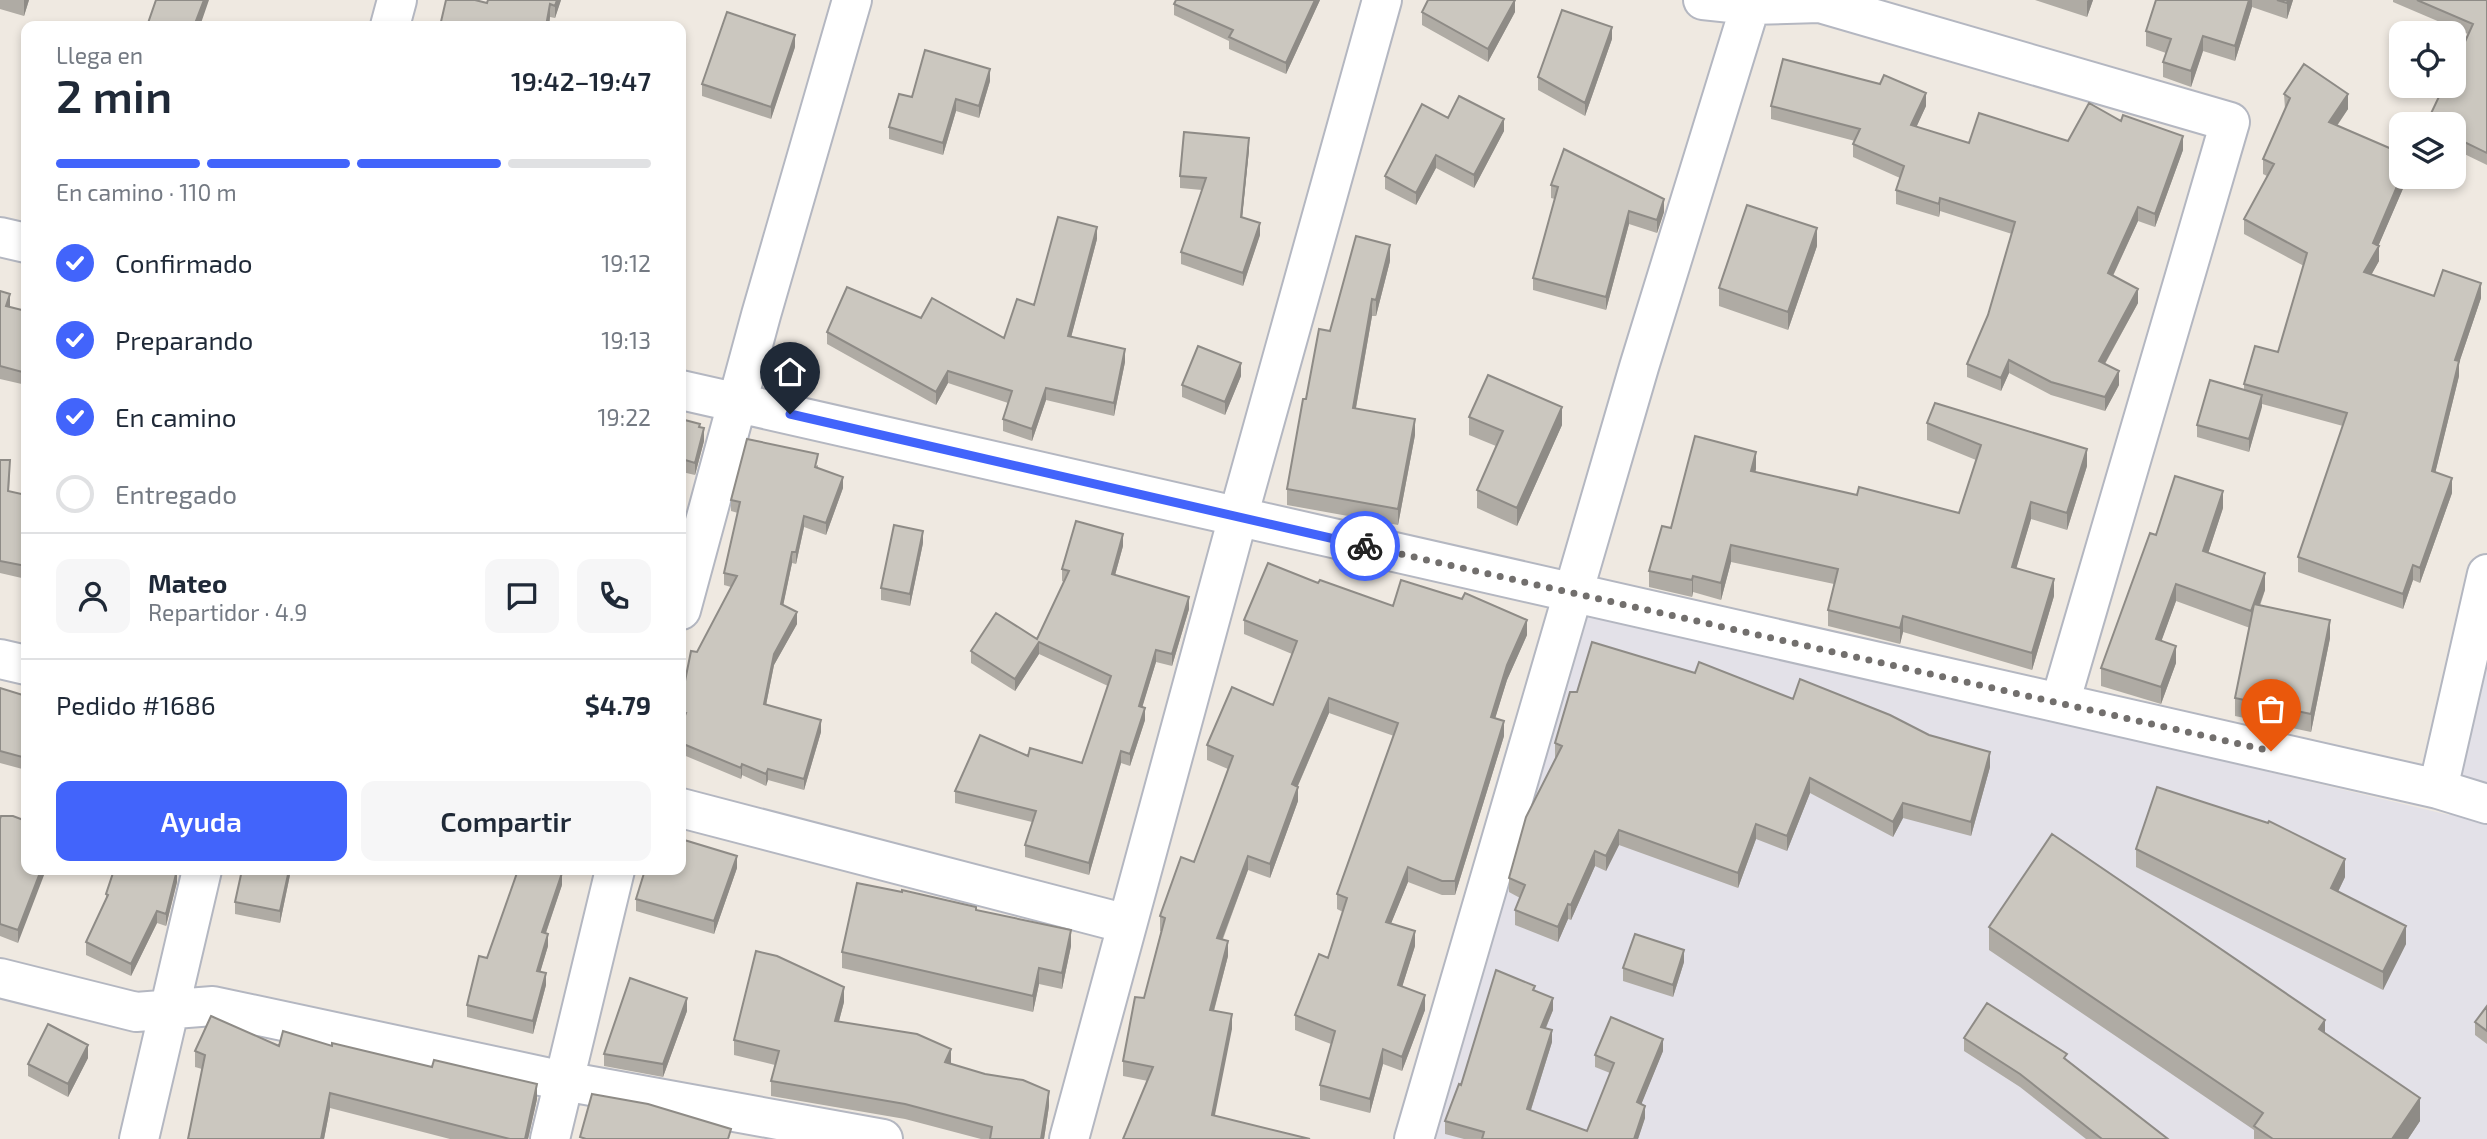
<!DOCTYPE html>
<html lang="es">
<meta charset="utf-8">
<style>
body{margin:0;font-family:"Exo 2",sans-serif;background:#f6f6f7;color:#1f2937;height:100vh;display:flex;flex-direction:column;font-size:26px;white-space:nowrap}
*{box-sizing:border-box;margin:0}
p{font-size:23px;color:#747a83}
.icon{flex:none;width:38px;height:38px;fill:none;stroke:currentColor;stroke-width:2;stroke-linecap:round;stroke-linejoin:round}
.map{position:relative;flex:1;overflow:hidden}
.panel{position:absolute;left:21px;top:21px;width:665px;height:854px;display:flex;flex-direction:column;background:#fff;border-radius:14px;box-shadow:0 4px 10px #0003}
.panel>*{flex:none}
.buttons{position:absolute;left:2389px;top:21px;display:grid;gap:14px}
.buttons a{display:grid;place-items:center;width:77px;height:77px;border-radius:14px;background:#fff;box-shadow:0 4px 10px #0003;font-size:35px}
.pin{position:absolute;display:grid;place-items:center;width:60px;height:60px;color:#fff;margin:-72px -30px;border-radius:50% 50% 50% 0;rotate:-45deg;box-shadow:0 0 7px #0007}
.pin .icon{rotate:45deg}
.courier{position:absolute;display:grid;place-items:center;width:70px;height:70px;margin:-35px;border:5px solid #4264fb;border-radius:50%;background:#fff;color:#222;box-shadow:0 2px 9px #0007}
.summary em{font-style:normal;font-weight:600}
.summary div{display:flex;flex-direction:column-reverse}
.summary{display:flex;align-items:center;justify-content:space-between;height:119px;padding:0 35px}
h1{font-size:46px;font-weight:600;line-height:52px}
.bar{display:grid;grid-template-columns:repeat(4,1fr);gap:10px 7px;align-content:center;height:84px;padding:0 35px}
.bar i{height:9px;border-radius:5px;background:#e0e1e3}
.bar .selected{background:#4264fb}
.bar p{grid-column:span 4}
.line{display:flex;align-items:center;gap:18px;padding:0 35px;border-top:2px solid #e0e1e3}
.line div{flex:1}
.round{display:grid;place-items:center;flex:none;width:74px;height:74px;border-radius:14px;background:#f6f6f7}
ol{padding:0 35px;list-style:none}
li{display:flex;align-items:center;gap:21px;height:77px}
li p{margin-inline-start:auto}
li .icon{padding:7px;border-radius:50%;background:#4264fb;color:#fff;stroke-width:4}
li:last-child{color:#747a83}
li i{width:38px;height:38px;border:4px solid #e0e1e3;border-radius:50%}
.button{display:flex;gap:14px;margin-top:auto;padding:14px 35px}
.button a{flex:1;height:80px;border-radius:14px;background:#4264fb;color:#fff;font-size:28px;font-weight:600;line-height:80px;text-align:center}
.button a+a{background:#f6f6f7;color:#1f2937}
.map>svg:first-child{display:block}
.industrial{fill:#e3e1e8}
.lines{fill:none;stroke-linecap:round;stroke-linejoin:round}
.minor-casing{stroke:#b4b7c1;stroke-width:42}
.minor{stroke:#fff;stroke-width:38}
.wall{fill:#afaba4}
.shaded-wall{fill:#8e8b86}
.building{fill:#cbc7bf;stroke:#8e8b86;stroke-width:2}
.done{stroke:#726f6d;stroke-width:7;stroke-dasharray:0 12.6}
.route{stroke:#4264fb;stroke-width:9}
</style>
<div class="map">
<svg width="2487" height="1139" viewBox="0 0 2487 1139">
<rect width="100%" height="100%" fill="#efe9e1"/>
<!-- industrial -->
<path class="industrial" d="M1580 607 2449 815 2487 659V1139H1429Z"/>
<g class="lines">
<defs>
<path id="minor" d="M1703 0 1750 5 1820 3 2230 122 2060 703
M390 26 397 0
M0 237 26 243
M681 390 2438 789 2487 804
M681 610 761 315 852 0
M0 659 26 665
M2438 789 2487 574
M681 808 1127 924
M0 978 136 1012 213 1006 564 1081 883 1139
M139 1139 202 870
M550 1139 615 870
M1069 1139 1238 517 1382 0
M1414 1139 1639 367 1752 0"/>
</defs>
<!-- minor casing -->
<use href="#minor" class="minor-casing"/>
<!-- minor -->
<use href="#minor" class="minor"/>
</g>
<!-- wall -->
<path class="wall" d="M0 0H29L24 16 0 9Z
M488 0H561L555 18 550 17 549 26H440L487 3Z
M1176 0H1320L1286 74 1229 49V41L1174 15V4Z
M2035 0H2093L2087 17Z
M2156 0H2293L2287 19 2252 7 2235 61 2203 51 2191 87 2163 77V62L2166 53 2146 46V31Z
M2393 0H2487V165L2454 149V124L2468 34 2393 2Z
M1422 12H1515L1488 62 1422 25Z
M1612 39 1585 116 1538 90V77Z
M795 47 771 119 702 96V84Z
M990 81 979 118 956 111 943 155 889 139V127L912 97Z
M2284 94 2348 109 2337 126 2408 177 2378 246 2379 261 2371 275 2434 296 2481 298 2459 363V376L2435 473 2452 493 2420 583 2413 580 2403 609 2298 572V557L2343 426 2262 404 2249 452 2197 437V425L2244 390V384L2278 352 2304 266 2244 234V219L2267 176 2263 174V159L2285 109Z
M1771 106H1926L1916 127 1969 143 2068 141 2121 121 2183 150 2155 227 2138 221 2113 276 2138 303 2105 364 2119 385 2105 411 2051 395 2009 373 2001 391 1967 377V364L1988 315 2012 234 1940 211 1939 217 1896 204V190L1900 178 1853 157V144L1855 141 1771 119Z
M1448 118 1504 131 1474 188 1436 168 1416 205 1385 189V176Z
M1249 150 1242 217 1260 235 1243 286 1181 264V252L1202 190 1180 188V176Z
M1551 185 1664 212 1657 233 1629 224 1606 310 1533 290V278L1555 199 1551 198Z
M1097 239 1071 337 1125 362 1114 416 1046 400 1032 441 1003 431V419L1008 403 948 383 936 405 827 344V332L921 318 1004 338Z
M1817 246 1788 330 1719 306V288Z
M1390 261 1376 316H1372L1356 408 1415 435 1398 525 1287 505V489L1306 399 1330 331Z
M0 291 10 307 26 311V385L0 379Z
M1241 376 1225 415 1182 397V385Z
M1469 417 1562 425 1517 526 1477 508V490L1496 446 1469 435Z
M681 419 700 428 704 441 695 475 682 472Z
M1927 423 2087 466 2067 530 2031 519 2016 568 2054 596 2032 670 1903 632 1900 644 1828 626V610L1834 584 1731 562 1721 600 1693 592 1692 597 1649 587V571L1671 528 1756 469 1755 472 1857 495 1959 513 1976 460 1927 440Z
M0 460 10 473 9 491 26 495V579L0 573Z
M818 465V468L843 488 826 535 804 527 796 564 792 563 783 605 797 624 774 665 766 705 821 732 804 790 768 780 766 786 742 775 741 779 681 754V726L682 724 681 723V701L697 652 731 587 724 585V573L738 513 731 511V500Z
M2223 508 2208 553 2265 590 2260 606 2330 638 2311 732 2235 716V698L2250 628 2176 601 2161 641 2176 663 2161 704 2101 686V668L2156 535Z
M923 543 910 606 881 600V588Z
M1123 546 1115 575 1189 609 1172 666 1156 662 1142 707 1145 720 1130 766 1121 763 1089 875 1025 857V845L1032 822 955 803V791L1028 756 1082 763 1108 686 1039 654 1015 691 971 663V651L1037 639 1064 582 1062 581V569Z
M1318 583 1393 606 1527 635 1507 680 1495 718 1504 736 1455 895H1442L1408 882 1391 923 1415 946 1402 987 1425 1010 1402 1071 1383 1064 1370 1113 1320 1100V1085L1331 1044 1295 1030V1015L1328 958 1343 912 1337 909V894L1394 736 1329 713 1298 786V801L1270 878 1248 870 1223 939 1228 956 1214 1011 1232 1029 1123 1139 1148 1081 1123 1076V1061L1144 998 1161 931H1160V916L1194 862 1228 769 1207 760V745L1273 705 1292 654 1244 634V620Z
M1695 673 1793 699 1990 767 1971 836 1903 818 1893 837 1810 793 1787 851 1756 839 1738 888 1619 845 1606 871 1595 866 1571 920 1568 919 1558 942 1515 925V910L1520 898 1509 892V878L1556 758H1555V743L1577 692Z
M0 688 26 696V770L0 763Z
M0 819 26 821 18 943 0 936Z
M2136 849 2345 877 2338 892 2406 944 2383 990 2136 867Z
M737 868 714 934 636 911V899Z
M291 870 280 923 235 914V902Z
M177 882 166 926 157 923 131 976 86 955V942L106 900V894Z
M562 885 546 933 548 946 540 972 546 985 533 1034 467 1017V1005L487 958Z
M976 910 1071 946 1062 989 1039 984 1033 1012 842 968V952Z
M1989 927 2325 1033 2420 1121 2408 1139H2254V1130L1989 950Z
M1684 962 1673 997 1623 981V968Z
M1535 991 1553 1010 1546 1028 1552 1042 1531 1110 1587 1131 1610 1073 1595 1067V1055L1663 1051 1641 1104 1645 1118 1638 1139H1464L1445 1134V1121L1461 1085Z
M844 1002 839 1021 951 1064 1049 1106 1044 1139H981L905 1119 771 1096V1081L775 1065 734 1055V1040Z
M2487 1006V1044L2475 1035V1022Z
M687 1011 663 1077 604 1066V1054Z
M1964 1038 2067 1060 2168 1139H2086L2020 1087 1964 1051Z
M279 1046H332L537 1099 528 1139H450L330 1108 324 1139H188L202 1069 195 1067V1051Z
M88 1058 68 1097 28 1076V1064Z"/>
<!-- shaded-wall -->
<path class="shaded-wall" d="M24 0H29L24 16Z
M204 0H209L200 26H194Z
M557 0H561L555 18V6Z
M1315 0H1320L1286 74V63Z
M1515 0V12L1488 62V49Z
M2088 0H2093L2087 17V1Z
M2249 0H2252V7L2235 61V46Z
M2288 0H2293L2287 19V3Z
M550 4V17L549 26H546Z
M1612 27V39L1585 116V103Z
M795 35V47L771 119V107Z
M2203 36V51L2191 87V71Z
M990 69V81L979 118V106Z
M1926 93V106L1911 139V125Z
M2348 94V109L2329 137V122Z
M956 99V111L943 155V143Z
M1504 119V131L1474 188V175Z
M2183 136V150L2155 227V214Z
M1249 138V150L1241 229V217Z
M1436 155V168L1416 205V193Z
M2401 177H2408L2377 249 2379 246V261L2364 288V272L2373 243Z
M1940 198V211L1939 217V204Z
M1664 199V212L1657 233V220Z
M2138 207V221L2108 286V273Z
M1629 211V224L1606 310V297Z
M1260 223V235L1243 286V273Z
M1097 227V239L1068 349V336Z
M1817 228V246L1788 330V312Z
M1390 245V261L1376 316V300Z
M2481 283V298L2459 363V376L2432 486V471L2455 360Z
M2138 289V303L2099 374V361Z
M10 294V307L6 306Z
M1372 299V316L1353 424V408Z
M1125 349V362L1114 416V403Z
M2009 360V373L2001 391V378Z
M1241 363V376L1225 415V402Z
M948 371V383L936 405V392Z
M2119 371V385L2105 411V397Z
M1046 388V400L1032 441V429Z
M2262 395V407L2249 452V439Z
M1562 407V425L1517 526V508Z
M1415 419V435L1398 525V509Z
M704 428V441L695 475V463Z
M2087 449V466L2067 530V513Z
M1756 452V469L1751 487V471Z
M843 477V488L826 535V523Z
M2452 478V493L2420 583V568Z
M2223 491V508L2203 569V551Z
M2031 502V519L2012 583V567Z
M804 516V527L796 564V552Z
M923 531V543L910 606V594Z
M1123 534V546L1112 586V574Z
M1731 545V562L1721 600V583Z
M792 552V563L781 616V604Z
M2413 565V580L2403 609V594Z
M2265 573V590L2251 628V611Z
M1693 576V592L1692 597V580Z
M2054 579V596L2032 670V653Z
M2176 584V601L2156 656V639Z
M1189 597V609L1172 666V654Z
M797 612V624L774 665 764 715V704L774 654Z
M1903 616V632L1900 644V628Z
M1527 620V635L1507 680 1491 732V717L1507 665Z
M2330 620V638L2311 732V714Z
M1039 642V654L1015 691V679Z
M2176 646V663L2161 704V687Z
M1156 650V662L1139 718V706Z
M1329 698V713L1292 799V784Z
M1145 708V720L1130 766V754Z
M821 720V732L804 790V779Z
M1504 721V736L1455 895V881Z
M1121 751V763L1089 875V863Z
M1990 752V767L1971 836V822Z
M742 764V775L741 779V768Z
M768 769V780L766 786V774Z
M1810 778V793L1787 851V836Z
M1298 787V801L1270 878V864Z
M1903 803V818L1893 837V822Z
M1756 824V839L1738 888V873Z
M1619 830V845L1606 871V856Z
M1595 851V866L1571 920V905Z
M737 856V868L714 934V921Z
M1248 856V870L1217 953V938Z
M2345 859V877L2331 906V888Z
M1408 867V882L1386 936V922Z
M41 870H46L18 943V930Z
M177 870V882L166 926V914Z
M289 870H291L280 923V911Z
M562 873V885L542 944V932Z
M1568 904V919L1558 942V927Z
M157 911V923L131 976V964Z
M2406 926V944L2383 990V972Z
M1071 930V946L1062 989V973Z
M1415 931V946L1398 1000V985Z
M548 934V946L537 983V971Z
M1228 941V956L1210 1025V1010Z
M1684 950V962L1673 997V985Z
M1039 968V984L1033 1012V996Z
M546 973V985L533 1034V1021Z
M844 987V1002L835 1036V1021Z
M1425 995V1010L1402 1071V1057Z
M687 998V1011L663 1077V1064Z
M1553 998V1010L1541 1039V1027Z
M1232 1014V1029L1212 1130V1115Z
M2325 1020V1043L2319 1029Z
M1552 1030V1042L1527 1122V1109Z
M1663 1039V1051L1637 1115V1102Z
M88 1045V1058L68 1097V1084Z
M951 1049V1064L945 1062Z
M1383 1049V1064L1370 1113V1099Z
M537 1084V1099L528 1139H525Z
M1049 1091V1106L1044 1139H1041Z
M330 1093V1108L324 1139H321Z
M2420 1098V1121L2408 1139H2392Z
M1645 1106V1118L1638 1139H1634Z"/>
<!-- building -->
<path class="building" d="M156 0H204L194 26H147Z
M446 0H475L487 3 488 0H557L555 6 550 4 546 26H440Z
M1176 0H1315L1286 63 1229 37 1233 30 1174 4Z
M1428 0H1515L1488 49 1422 12Z
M2156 0H2249L2235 46 2203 36 2191 71 2163 62 2171 39 2146 31Z
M2277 0H2288L2287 3Z
M2417 0H2487V153L2454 137V124H2426L2444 86H2454V66L2473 24Z
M1562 10 1612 27 1585 103 1538 77Z
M727 12 795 35 771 107 702 84Z
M925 50 990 69 979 106 956 99 943 143 889 127 899 94 912 97Z
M1783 59 1880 84 1884 75 1926 93 1911 125 1969 143 1979 113 2068 141 2089 103 2121 121 2123 115 2183 136 2155 214 2138 207 2108 273 2138 289 2099 361 2119 371 2105 397 2051 382 2009 360 2001 378 1967 364 1988 315 2015 222 1940 198 1939 204 1896 190 1904 166 1853 144 1860 129 1771 106Z
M2304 64 2348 94 2329 122 2401 153V177L2373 243 2379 246 2364 272 2434 296 2443 270 2481 283 2455 360 2459 361 2432 471 2452 478 2420 568 2413 565 2403 594 2298 557 2347 413 2244 384 2255 346 2278 352 2307 253 2244 219 2274 164 2263 159 2290 98 2284 94Z
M1459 96 1504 119 1474 175 1436 155 1416 193 1385 176 1422 104 1448 118Z
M1184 132 1249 138 1241 217 1260 223 1243 273 1181 252 1206 178 1180 176Z
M1564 149 1664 199 1657 220 1629 211 1606 297 1533 278 1558 187 1551 185Z
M1747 205 1817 228 1788 312 1719 288Z
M1058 217 1097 227 1068 336 1125 349 1114 403 1046 388 1032 429 1003 419 1012 391 948 371 936 392 827 332 847 287 921 318 932 298 1004 338 1017 299 1034 305Z
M1356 236 1390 245 1376 300 1372 299 1353 408 1415 419 1398 509 1287 489 1303 399H1306L1319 329 1330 331Z
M0 291 10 294 6 306 26 311V373L0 366Z
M1198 346 1241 363 1225 402 1182 385Z
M1488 375 1562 407 1517 508 1477 490 1503 431 1469 417Z
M2210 380 2262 395 2249 439 2197 425Z
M1935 403 2087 449 2067 513 2031 502 2012 567 2054 579 2032 653 1903 616 1900 628 1828 610 1838 569 1731 545 1721 583 1693 576 1692 580 1649 571 1662 526 1671 528 1695 436 1756 452 1751 471 1857 495 1859 487 1959 513 1981 445 1927 423Z
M681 419 700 424 699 427 704 428 695 463 682 459 681 464Z
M747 439 818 454 815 467 843 477 826 523 804 516 796 552H792L781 604 797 612 774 654 764 704 821 720 804 779 768 769 766 774 742 764 741 768 681 743V726L686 713 681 712V701L691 651 697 652 737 576 724 573 740 502 731 500Z
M0 460H10L8 491 26 495V566L0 561Z
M2175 476 2223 491 2203 551 2265 573 2251 611 2176 584 2156 639 2176 646 2161 687 2101 668 2150 533 2156 535Z
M1076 521 1123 534 1112 574 1189 597 1172 654 1156 650 1139 706 1145 708 1130 754 1121 751 1089 863 1025 845 1036 811 955 791 980 735 1028 756 1030 748 1082 763 1111 676 1039 642 1015 679 971 651 996 613 1037 639 1069 571 1062 569Z
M894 525 923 531 910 594 881 588Z
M1268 563 1318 583 1320 580 1393 606 1401 580 1462 599 1465 593 1527 620 1507 665 1491 717 1504 721 1455 881H1442L1408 867 1386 922 1415 931 1398 985 1425 995 1402 1057 1383 1049 1370 1099 1320 1085 1335 1031 1295 1015 1319 954 1328 958 1347 898 1337 894 1398 723 1329 698 1292 784 1298 787 1270 864 1248 856 1217 938 1228 941 1210 1010 1232 1014 1212 1115 1310 1139H1123L1153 1067 1123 1061 1135 997 1144 998 1165 918 1160 916 1181 857 1194 862 1233 756 1207 745 1232 687 1273 705 1297 641 1244 620Z
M2254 604 2330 620 2311 714 2235 698Z
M1592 642 1695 673 1699 662 1793 699 1800 679 1890 715 1929 735 1990 752 1971 822 1903 803 1893 822 1810 778 1787 836 1756 824 1738 873 1619 830 1606 856 1595 851 1571 905 1568 904 1558 927 1515 910 1525 885 1509 878 1526 817 1562 746 1555 743 1570 692H1577Z
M0 688 26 696V758L0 751Z
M2157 787 2268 823 2269 821 2345 859 2331 888 2406 926 2383 972 2136 849Z
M1 816H13L26 821V870H41L18 930 0 924V819Z
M2052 834 2325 1020 2319 1029 2420 1098 2392 1139H2273L2254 1126 2263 1113 1989 927Z
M681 839 737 856 714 921 636 899 645 870H681Z
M114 870H177L166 914 157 911 131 964 86 942 108 895 106 894Z
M242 870H289L280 911 235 902Z
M518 870H554L562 873 542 932 548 934 537 971 546 973 533 1021 467 1005 479 956 487 958Z
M857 883 902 892V890L976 907V910L1071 930 1062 973 1039 968 1033 996 842 952Z
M1635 934 1684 950 1673 985 1623 968Z
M756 951 777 956 844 987 835 1021 917 1034 951 1049 945 1062 985 1074 1023 1080 1049 1091 1041 1139H990L992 1127 905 1104 771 1081 779 1051 734 1040Z
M1496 970 1535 986 1533 990 1553 998 1541 1027 1552 1030 1527 1109 1587 1131 1614 1063 1595 1055 1611 1017 1663 1039 1637 1102 1645 1106 1634 1139H1482L1484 1132 1445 1121 1459 1084 1461 1085Z
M630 978 687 998 663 1064 604 1054Z
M1987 1003 2067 1054 2064 1058 2168 1139H2102L2020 1074 1964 1038Z
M2487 1006V1031L2475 1022Z
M211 1016 279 1046 283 1031 332 1046V1043L432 1067 434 1060 537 1084 525 1139H510L330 1093 321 1139H188L205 1055 195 1051Z
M48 1024 88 1045 68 1084 28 1064Z
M592 1094 648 1104 731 1129 728 1139H586L580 1137Z"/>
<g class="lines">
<!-- done -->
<path class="done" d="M1365 546 2271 751"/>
<!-- route -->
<path class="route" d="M790 414 1365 546"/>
</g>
</svg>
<div class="buttons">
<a><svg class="icon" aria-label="locate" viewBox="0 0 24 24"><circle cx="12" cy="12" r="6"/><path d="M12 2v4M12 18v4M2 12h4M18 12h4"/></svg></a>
<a><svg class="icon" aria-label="layers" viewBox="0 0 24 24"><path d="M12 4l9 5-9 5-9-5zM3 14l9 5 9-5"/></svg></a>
</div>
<div class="pin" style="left:2271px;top:751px;background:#ea580c"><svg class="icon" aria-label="bag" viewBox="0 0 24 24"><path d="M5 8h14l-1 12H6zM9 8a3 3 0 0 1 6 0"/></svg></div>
<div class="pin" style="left:790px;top:414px;background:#1f2937"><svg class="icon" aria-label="home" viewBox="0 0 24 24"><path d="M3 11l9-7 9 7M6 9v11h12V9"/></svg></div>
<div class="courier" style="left:1365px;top:546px"><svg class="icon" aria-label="bike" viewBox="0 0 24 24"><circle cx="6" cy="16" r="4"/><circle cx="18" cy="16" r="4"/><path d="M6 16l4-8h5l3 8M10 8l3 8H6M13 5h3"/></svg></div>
<section class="panel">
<div class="summary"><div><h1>2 min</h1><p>Llega en</p></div><em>19:42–19:47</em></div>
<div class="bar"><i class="selected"></i><i class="selected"></i><i class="selected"></i><i></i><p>En camino · 110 m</p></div>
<ol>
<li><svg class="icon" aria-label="check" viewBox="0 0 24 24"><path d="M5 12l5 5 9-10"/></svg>Confirmado<p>19:12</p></li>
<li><svg class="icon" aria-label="check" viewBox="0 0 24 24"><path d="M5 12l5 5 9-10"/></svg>Preparando<p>19:13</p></li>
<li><svg class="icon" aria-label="check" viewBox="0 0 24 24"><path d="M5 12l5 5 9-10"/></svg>En camino<p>19:22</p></li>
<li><i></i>Entregado</li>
</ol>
<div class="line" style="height:126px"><a class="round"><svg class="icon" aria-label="person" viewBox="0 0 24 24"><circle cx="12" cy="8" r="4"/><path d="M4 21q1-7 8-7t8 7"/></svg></a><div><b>Mateo</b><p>Repartidor · 4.9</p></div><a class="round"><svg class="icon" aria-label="chat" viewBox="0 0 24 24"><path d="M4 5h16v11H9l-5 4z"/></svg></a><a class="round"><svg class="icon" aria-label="phone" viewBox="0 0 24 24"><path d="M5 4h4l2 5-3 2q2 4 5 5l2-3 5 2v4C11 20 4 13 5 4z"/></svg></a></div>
<div class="line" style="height:91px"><div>Pedido #1686</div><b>$4.79</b></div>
<div class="button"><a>Ayuda</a><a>Compartir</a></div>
</section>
</div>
